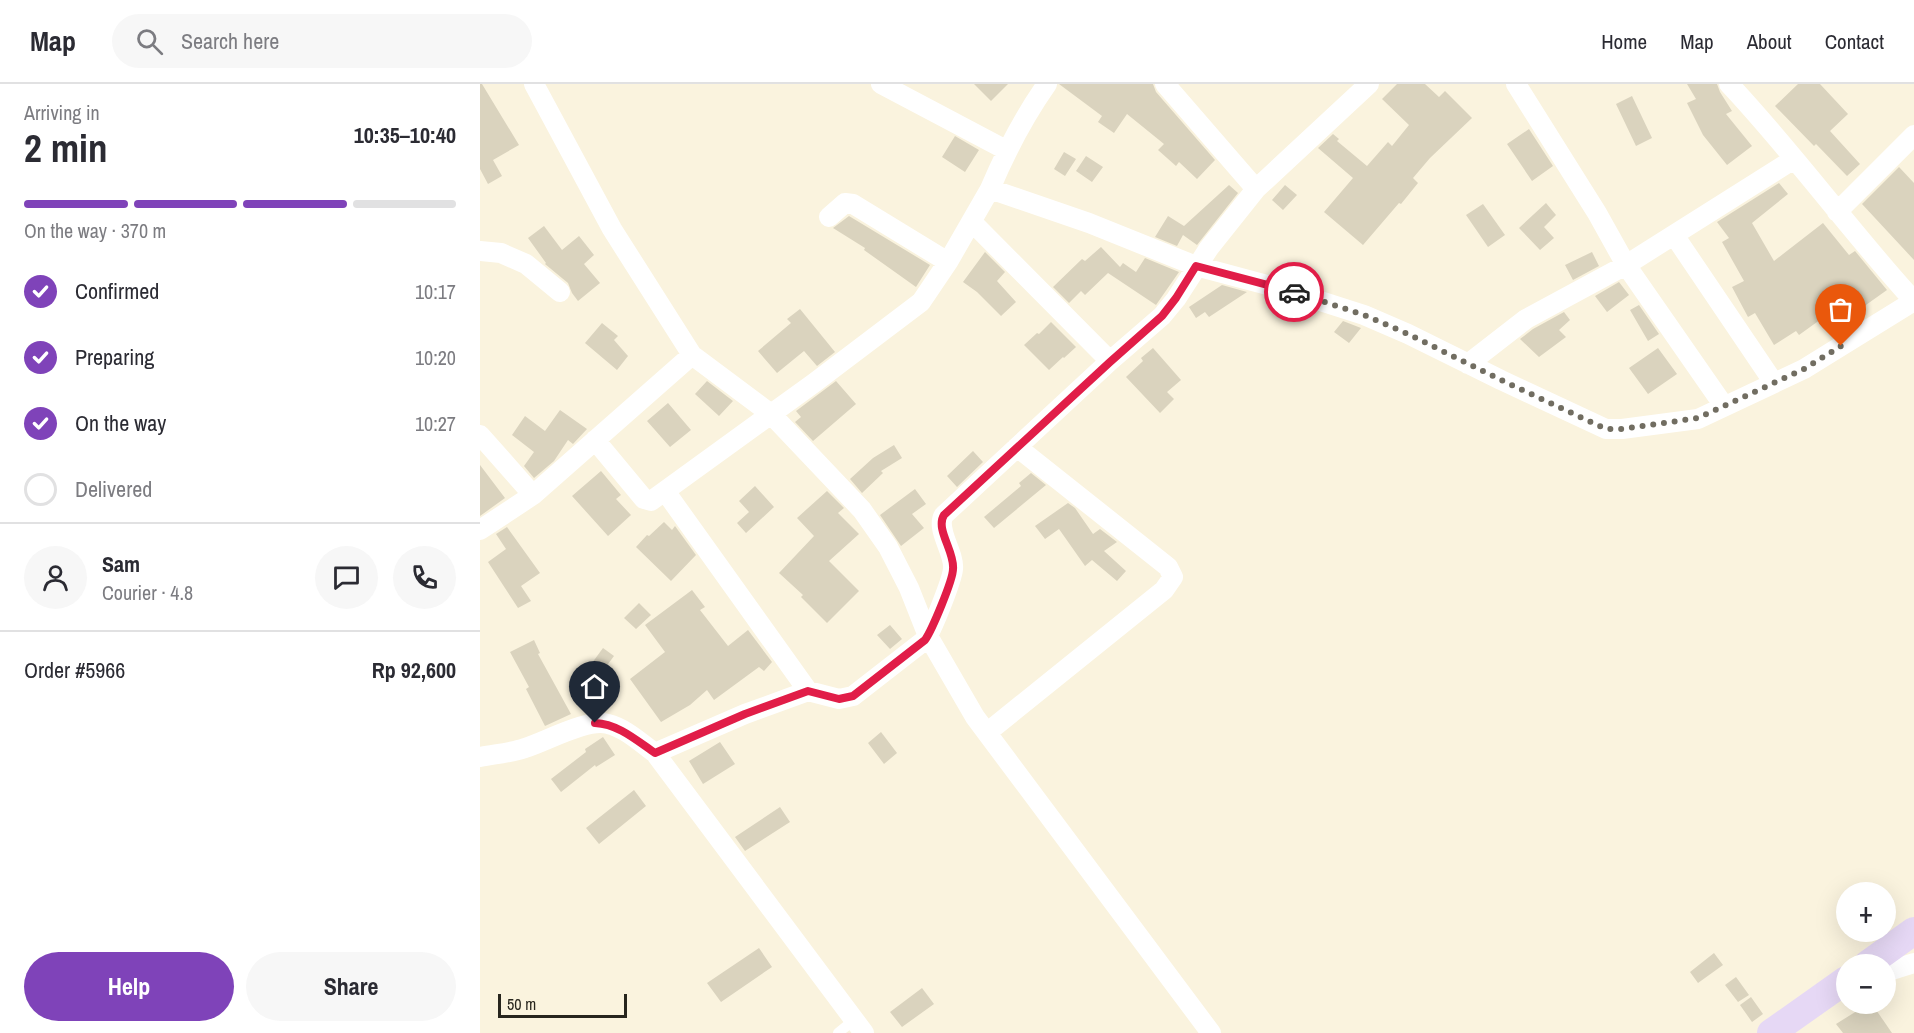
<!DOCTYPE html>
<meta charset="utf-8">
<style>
body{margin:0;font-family:"Archivo Narrow",sans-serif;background:#f7f7f7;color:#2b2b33;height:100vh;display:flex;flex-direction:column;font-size:22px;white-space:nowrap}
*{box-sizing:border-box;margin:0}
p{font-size:20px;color:#7c7c81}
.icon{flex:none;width:33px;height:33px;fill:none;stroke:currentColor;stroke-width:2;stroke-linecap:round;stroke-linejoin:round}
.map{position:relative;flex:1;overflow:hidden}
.sheet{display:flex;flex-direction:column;background:#fff;width:480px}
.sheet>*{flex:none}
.controls{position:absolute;left:1356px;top:798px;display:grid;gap:12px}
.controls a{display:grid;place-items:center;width:60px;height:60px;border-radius:50%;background:#fff;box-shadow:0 6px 24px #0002;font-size:30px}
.scale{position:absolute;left:18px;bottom:15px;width:129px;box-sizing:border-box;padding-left:6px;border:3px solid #27251d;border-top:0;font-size:16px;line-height:21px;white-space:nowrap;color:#27251d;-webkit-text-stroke:4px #faf3de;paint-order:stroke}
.pin{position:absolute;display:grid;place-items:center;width:51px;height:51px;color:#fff;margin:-62px -26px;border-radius:50% 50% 50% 0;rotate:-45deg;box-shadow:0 0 6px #0007}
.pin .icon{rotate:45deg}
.courier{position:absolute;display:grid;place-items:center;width:60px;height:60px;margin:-30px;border:4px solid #e11d48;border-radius:50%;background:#fff;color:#222;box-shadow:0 2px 8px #0007}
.summary em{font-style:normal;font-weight:700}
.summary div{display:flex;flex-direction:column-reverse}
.summary{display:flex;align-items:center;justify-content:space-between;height:102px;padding:0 24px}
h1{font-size:39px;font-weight:700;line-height:45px}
.bar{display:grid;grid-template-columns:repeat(4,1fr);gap:9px 6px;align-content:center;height:72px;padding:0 24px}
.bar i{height:8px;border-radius:4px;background:#e1e1e2}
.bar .selected{background:#7f43b9}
.bar p{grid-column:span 4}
.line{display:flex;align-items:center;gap:15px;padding:0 24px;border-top:2px solid #e1e1e2}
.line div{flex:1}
.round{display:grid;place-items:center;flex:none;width:63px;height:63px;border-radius:32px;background:#f7f7f7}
ol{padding:0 24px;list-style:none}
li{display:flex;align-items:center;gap:18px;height:66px}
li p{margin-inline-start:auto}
li .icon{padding:6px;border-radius:50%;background:#7f43b9;color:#fff;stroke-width:4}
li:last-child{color:#7c7c81}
li i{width:33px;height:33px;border:3px solid #e1e1e2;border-radius:50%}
.cta{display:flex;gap:12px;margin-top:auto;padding:12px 24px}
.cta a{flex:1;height:69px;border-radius:36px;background:#7f43b9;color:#fff;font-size:24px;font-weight:700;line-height:69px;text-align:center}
.cta a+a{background:#f7f7f7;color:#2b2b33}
header{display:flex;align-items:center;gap:36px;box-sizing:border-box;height:84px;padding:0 30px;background:#fff;border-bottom:2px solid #e1e1e2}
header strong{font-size:28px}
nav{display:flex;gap:33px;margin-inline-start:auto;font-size:21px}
.search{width:420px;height:54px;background:#f7f7f7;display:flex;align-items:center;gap:15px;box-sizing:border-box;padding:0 21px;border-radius:33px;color:#7c7c81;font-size:22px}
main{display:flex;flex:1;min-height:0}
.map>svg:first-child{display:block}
.building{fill:#dad3be}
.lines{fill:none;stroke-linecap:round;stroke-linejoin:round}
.lane{stroke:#fff;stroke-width:10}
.street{stroke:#fff;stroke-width:20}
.secondary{stroke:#e6d8f5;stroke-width:28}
.done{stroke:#716d61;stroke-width:6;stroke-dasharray:0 10.8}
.route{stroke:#e11d48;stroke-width:8}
</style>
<header>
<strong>Map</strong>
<div class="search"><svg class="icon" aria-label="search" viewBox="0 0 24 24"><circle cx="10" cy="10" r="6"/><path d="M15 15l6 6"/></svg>Search here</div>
<nav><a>Home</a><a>Map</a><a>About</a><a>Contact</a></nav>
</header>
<main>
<section class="sheet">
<div class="summary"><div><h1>2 min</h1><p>Arriving in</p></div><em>10:35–10:40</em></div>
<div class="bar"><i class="selected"></i><i class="selected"></i><i class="selected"></i><i></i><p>On the way · 370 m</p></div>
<ol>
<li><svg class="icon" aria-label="check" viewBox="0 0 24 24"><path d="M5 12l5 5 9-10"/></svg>Confirmed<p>10:17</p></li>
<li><svg class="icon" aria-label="check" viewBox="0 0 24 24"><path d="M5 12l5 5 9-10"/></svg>Preparing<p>10:20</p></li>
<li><svg class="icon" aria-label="check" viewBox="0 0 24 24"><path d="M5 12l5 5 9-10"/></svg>On the way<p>10:27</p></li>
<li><i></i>Delivered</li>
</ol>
<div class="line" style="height:108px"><a class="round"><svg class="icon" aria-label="person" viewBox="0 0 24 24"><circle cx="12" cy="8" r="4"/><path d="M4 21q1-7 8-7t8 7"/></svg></a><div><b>Sam</b><p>Courier · 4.8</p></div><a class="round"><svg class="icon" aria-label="chat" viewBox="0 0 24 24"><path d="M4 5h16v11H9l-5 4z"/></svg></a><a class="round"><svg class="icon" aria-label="phone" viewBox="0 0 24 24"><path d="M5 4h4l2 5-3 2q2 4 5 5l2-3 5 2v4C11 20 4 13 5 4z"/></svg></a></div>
<div class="line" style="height:78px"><div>Order #5966</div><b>Rp 92,600</b></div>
<div class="cta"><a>Help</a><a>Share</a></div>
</section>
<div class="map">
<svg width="1434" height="949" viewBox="0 0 1434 949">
<rect width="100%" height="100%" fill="#faf3de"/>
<!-- building -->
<path class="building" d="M0 0H2L39 61 13 76 22 92 8 100 0 85Z
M494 0H528L511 17Z
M579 0H673L676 8 735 76 717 95 699 78 696 82 678 66 684 60 647 30 634 49 618 38 622 32Z
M917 0H945L959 13 965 7 992 34 950 74 933 94 938 99 921 120 919 119 883 161 844 128 873 94 838 64 853 50 859 55 857 57 887 82 908 58 912 62 929 41 902 15Z
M1207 0H1237L1240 8 1252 27 1246 30 1272 62 1247 81 1223 51 1207 19 1216 15Z
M1318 0H1340L1368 30 1350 47 1380 80 1367 92 1336 60 1334 62 1295 22Z
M1152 12 1172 54 1156 62 1136 20Z
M1049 45 1073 82 1052 97 1027 60Z
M475 52 499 66 485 88 462 73Z
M584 68 596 75 585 92 574 85Z
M606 72 623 83 612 98 596 87Z
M1419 83 1434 99V176L1382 120Z
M1299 99 1308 110 1272 139 1294 177 1343 139 1369 171 1375 167 1407 206 1369 233 1362 224 1346 236 1344 233 1319 251 1316 247 1294 261 1275 229 1268 233 1252 203 1264 197 1242 158 1249 154 1237 138Z
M749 101 758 109 717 161 703 151 697 162 675 153 688 132 704 142Z
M805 101 817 111 803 126 792 116Z
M1066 119 1076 131 1064 143 1074 154 1060 166 1039 144Z
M1003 120 1025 151 1008 163 986 131Z
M369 132 450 181 436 203 384 166 385 164 353 144Z
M64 142 82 166 99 152 114 171 104 180 120 199 98 217 92 209 88 199 65 180 66 179 48 154Z
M621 163 640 183 643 179 656 188 665 174 699 188 676 221 628 189 605 211 601 207 589 219 573 203 602 175 605 177Z
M505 168 525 188 517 197 536 218 521 232 497 208 483 198Z
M1112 168 1119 182 1093 196 1085 181Z
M1139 198 1149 211 1127 228 1115 212Z
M742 201 767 208 729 233 725 228 716 234 709 223Z
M1159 221 1179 250 1168 257 1150 226Z
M320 225 355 268 337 282 324 267 297 289 278 267 311 239 307 235Z
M1084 228 1090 236 1079 246 1086 253 1059 273 1040 255 1053 245Z
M863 237 881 244 869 259 854 248Z
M571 238 596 263 584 274 583 273 569 286 544 261 557 249 559 250Z
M122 239 138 252 134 256 148 272 137 286 105 259Z
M673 264 701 296 687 308 694 315 680 329 646 293 663 277 661 274Z
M1178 264 1197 290 1168 310 1149 284Z
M227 297 253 317 239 332 215 310Z
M356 297 376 320 333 357 315 338 321 333 316 327Z
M188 319 211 346 190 363 167 337Z
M80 326 107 345 93 360 88 356 74 377 54 394 44 382 54 368 32 351 45 332 65 347Z
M414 361 422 374 401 387 403 389 382 409 370 395 393 374Z
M493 367 503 378 477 403 467 392Z
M0 381 25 414 0 432Z
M121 387 141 411 136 415 151 431 128 452 92 412Z
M551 389 566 401 514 444 504 433 541 402 539 399Z
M275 402 294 423 266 449 257 439 269 428 259 417Z
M435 405 446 420 432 430 444 444 421 462 400 431Z
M347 407 364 424 358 429 379 450 349 477 379 507 347 539 321 513 323 511 299 489 334 452 317 434Z
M588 419 595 424 613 450 620 445 637 458 624 467 646 487 637 497 612 476 605 482 579 445 565 455 555 442Z
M184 438 192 446 195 442 216 471 191 497 156 463 167 451 169 452Z
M27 443 60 489 41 502 51 517 38 524 8 478 26 465 16 450Z
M212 506 225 523 220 526 248 562 268 546 292 578 284 587 279 583 234 616 227 606 210 621 181 638 150 595 185 568 165 541Z
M159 519 171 531 156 545 144 534Z
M410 541 422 555 410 565 397 551Z
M54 556 60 569 58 570 91 630 65 642 46 605 49 603 30 568Z
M123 564 134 572 125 584H120L112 579Z
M401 648 417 669 404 680 388 659Z
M123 653 135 671 116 683 115 681 81 708 71 695 106 668 105 665Z
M240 658 255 680 223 700 209 677Z
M154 706 166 722 119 760 106 744Z
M300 723 310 738 265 767 255 753Z
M279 864 292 883 241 918 227 899Z
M1234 869 1243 881 1218 899 1210 888Z
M1256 893 1269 911 1258 918 1245 901Z
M442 904 454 920 422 943 410 928Z
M1271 913 1283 930 1272 938 1260 921Z
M1388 920H1392L1412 949H1363L1356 940Z"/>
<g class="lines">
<!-- lane -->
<path class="lane" d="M358 949 374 936"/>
<!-- street -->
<path class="street" d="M54 0 132 145 212 271 291 330 382 426 408 463 429 504 448 552 495 633 731 949
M401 0 526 66
M685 0 776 105
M1036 0 1117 129 1146 181 1314 75
M1249 0C1314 69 1370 147 1434 217
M510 105C526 67 543 34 567 0
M1357 128 1434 51
M349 133 365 119 373 120 468 178
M492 138 630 277
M1194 151 1294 299
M0 167 21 169 46 180 80 208
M988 280 1046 235 1146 181 1244 322
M0 351 53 411 0 446
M115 356 164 415 171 417 334 299 441 218 468 178 510 105 609 139 716 182 806 206 884 231 928 250 1021 296 1126 345H1142L1218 335 1324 285 1434 217
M185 407 328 607
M53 411 212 271
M506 647H509L684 506 693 493 688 483 537 363
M175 669 265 630 328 607 359 615 373 612 445 556C452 547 472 496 473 485 475 469 455 445 464 431L630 277 682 232 696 215 729 164 776 105 889 0
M0 673C15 670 31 669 45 664 67 657 108 634 128 640 145 644 161 659 175 669L384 949
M1406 886 1415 885 1434 879"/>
<!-- secondary -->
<path class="secondary" d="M1388 880 1434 847
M1291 949 1366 896"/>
</g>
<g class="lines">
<!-- done -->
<path class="done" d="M814 208 884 231 928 250 1021 296 1126 345H1142L1218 334 1324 285 1361 262"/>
<!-- route -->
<path class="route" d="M115 639C138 640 156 656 175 669L265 630 328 607 359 615 373 612 445 556C452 546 473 496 473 485 475 468 455 445 464 431L630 278 682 232 696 214 716 182 814 208"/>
</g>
</svg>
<div class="controls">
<a>+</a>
<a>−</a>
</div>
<div class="scale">50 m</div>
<div class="pin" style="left:1361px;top:262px;background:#ea580c"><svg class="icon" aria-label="bag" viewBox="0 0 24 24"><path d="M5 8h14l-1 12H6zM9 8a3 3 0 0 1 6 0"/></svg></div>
<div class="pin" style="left:115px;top:639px;background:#1f2937"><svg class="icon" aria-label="home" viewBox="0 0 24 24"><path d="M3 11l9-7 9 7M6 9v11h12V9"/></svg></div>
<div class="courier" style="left:814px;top:208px"><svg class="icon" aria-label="car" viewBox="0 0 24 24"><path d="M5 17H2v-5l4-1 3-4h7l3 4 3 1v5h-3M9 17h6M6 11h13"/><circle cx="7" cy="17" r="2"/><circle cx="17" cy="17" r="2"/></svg></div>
</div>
</main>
